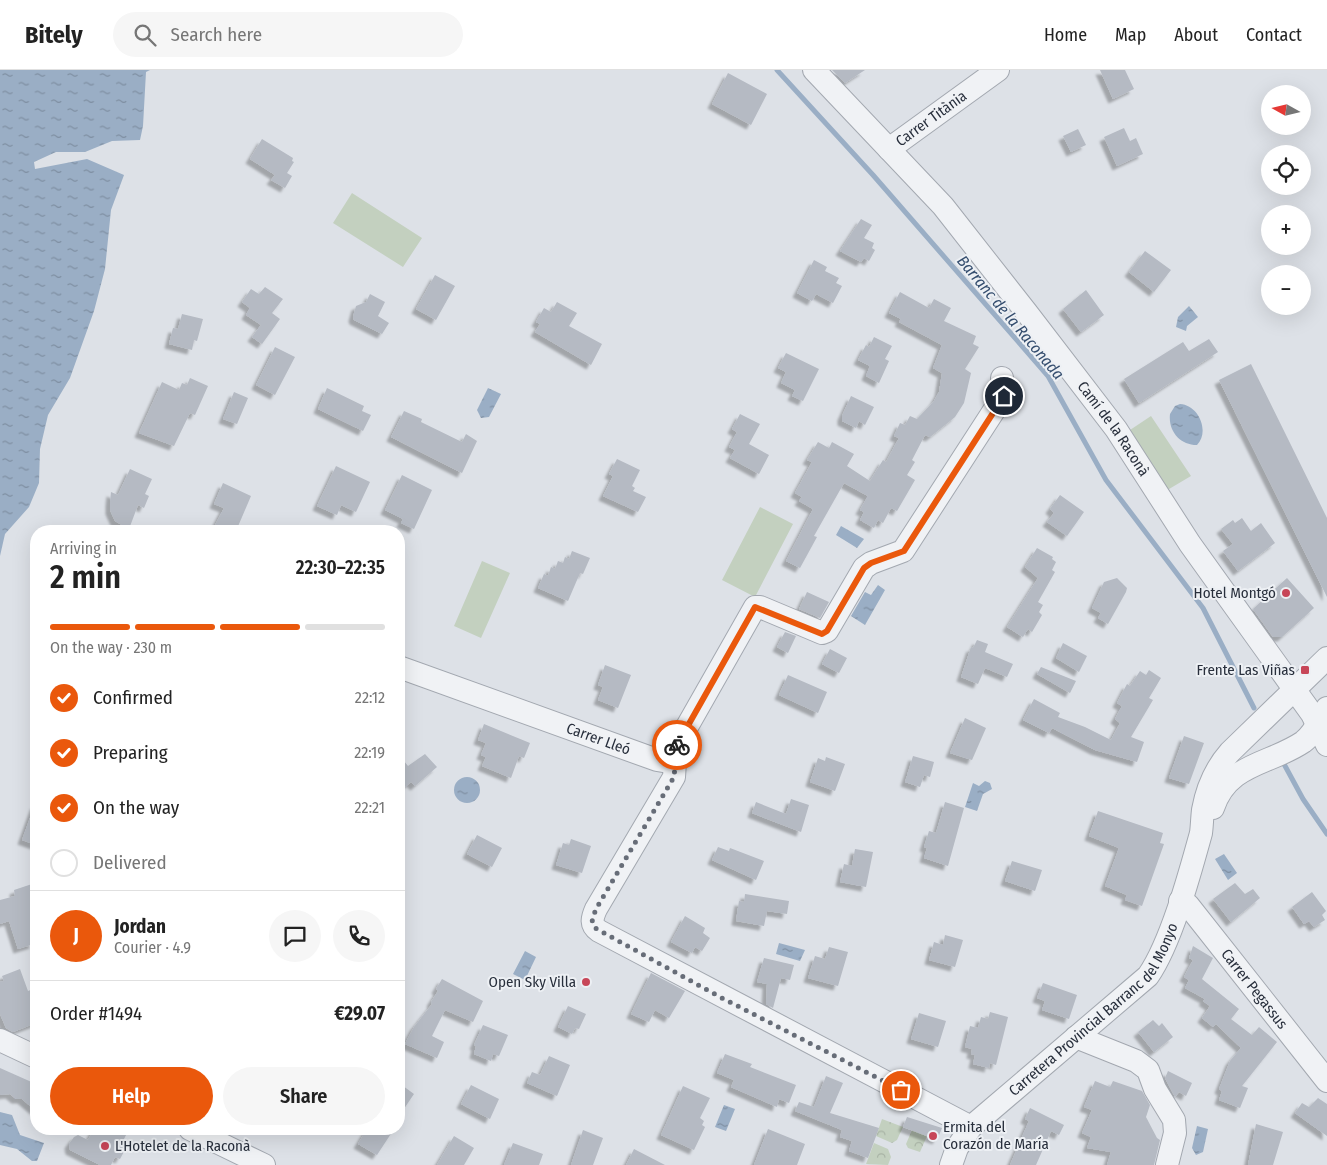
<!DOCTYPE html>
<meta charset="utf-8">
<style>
body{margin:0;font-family:"Fira Sans Condensed",sans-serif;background:#f6f6f6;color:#222;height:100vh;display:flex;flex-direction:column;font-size:19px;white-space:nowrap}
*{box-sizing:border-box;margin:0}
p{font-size:16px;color:#767676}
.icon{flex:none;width:28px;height:28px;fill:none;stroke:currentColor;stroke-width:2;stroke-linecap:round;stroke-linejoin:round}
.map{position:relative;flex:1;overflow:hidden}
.panel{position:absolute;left:30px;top:455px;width:375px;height:610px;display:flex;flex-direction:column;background:#fff;border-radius:20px;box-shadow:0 5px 20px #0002}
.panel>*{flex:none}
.needle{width:32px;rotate:278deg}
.controls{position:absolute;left:1261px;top:15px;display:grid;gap:10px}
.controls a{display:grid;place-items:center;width:50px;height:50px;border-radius:50%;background:#fff;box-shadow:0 5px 20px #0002;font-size:25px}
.pin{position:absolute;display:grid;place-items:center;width:42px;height:42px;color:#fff;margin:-21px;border:2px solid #fff;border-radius:50%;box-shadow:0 1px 5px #0007}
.courier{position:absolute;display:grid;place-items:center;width:50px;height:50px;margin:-25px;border:4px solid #ea580c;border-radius:50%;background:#fff;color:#222;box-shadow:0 1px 6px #0007}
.head em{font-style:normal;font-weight:600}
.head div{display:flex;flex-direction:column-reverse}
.head{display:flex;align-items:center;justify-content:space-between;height:85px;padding:0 20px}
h1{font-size:32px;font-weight:600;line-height:38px}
.bar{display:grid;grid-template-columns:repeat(4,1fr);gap:8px 5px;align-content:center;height:60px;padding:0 20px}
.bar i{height:6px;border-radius:4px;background:#e0e0e0}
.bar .selected{background:#ea580c}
.bar p{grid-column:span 4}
.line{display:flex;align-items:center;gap:12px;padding:0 20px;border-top:1px solid #e0e0e0}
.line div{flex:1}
.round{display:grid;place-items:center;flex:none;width:52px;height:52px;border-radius:26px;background:#f6f6f6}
ol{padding:0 20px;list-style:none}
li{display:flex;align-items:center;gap:15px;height:55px}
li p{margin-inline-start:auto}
li .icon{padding:5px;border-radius:50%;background:#ea580c;color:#fff;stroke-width:4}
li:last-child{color:#767676}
li i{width:28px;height:28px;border:2px solid #e0e0e0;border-radius:50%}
.cta{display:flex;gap:10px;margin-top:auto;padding:10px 20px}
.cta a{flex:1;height:58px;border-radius:30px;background:#ea580c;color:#fff;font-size:20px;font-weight:600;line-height:58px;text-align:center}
.cta a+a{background:#f6f6f6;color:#222}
header{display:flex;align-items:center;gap:30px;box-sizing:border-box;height:70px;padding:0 25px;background:#fff;border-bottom:1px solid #e0e0e0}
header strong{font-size:24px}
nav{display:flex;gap:28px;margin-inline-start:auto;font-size:18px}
.search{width:350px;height:45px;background:#f6f6f6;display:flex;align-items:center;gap:12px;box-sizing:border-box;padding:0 18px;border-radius:28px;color:#767676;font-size:19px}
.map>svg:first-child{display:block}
.park{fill:url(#park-crowns)}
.pitch{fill:#c3d0bf}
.water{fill:url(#water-ripples)}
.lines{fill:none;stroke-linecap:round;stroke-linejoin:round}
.stream{stroke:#9aaec5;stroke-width:5}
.building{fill:#b5bac3;filter:url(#shadow)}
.minor-casing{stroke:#a3a8b0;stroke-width:24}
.minor{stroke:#f0f2f5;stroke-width:22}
.done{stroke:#676d78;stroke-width:5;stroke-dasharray:0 9}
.route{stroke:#ea580c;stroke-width:6}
.poi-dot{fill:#c74658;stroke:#edf0f4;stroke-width:2}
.labels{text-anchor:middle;stroke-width:4;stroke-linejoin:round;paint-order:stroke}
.street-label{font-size:15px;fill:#282f3c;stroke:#edf0f4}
.poi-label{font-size:15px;fill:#282f3c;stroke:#edf0f4;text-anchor:end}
.water-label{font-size:16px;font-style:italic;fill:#344d6e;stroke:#edf0f4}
</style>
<header>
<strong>Bitely</strong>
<div class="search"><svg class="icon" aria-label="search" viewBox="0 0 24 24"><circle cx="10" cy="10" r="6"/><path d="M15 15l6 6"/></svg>Search here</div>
<nav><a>Home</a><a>Map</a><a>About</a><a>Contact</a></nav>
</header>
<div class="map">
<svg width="1327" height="1095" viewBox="0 0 1327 1095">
<defs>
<pattern id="park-crowns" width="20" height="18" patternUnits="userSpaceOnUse" patternTransform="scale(1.25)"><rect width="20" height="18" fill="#c3d0bf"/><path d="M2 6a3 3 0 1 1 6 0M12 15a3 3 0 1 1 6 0" fill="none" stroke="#a8b3a5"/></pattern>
<pattern id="water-ripples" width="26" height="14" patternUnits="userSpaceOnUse" patternTransform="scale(1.25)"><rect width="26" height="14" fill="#9aaec5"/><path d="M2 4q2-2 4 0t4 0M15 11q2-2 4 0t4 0" fill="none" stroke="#7e8ea1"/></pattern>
<filter id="shadow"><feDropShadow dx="-4.5" dy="4.5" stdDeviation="1" flood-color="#0004"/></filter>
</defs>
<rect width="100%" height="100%" fill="#dde1e7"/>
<!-- park -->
<path class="park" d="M882 1049 903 1057 897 1070 892 1073 876 1066Z
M912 1060 927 1066 920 1082 908 1078 906 1074Z
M874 1073 888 1079 891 1087 888 1095 866 1094Z"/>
<!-- pitch -->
<path class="pitch" d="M352 123 422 168 403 197 333 153Z
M1151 346 1191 406 1164 422 1127 362Z
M760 437 793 454 755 527 722 510Z
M482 491 510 503 481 568 454 556Z"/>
<!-- water -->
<path class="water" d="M0 0H150L146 2 143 56 140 70 112 71 85 82H56L34 92 35 99 87 89 124 105 111 140 105 199 94 241 70 308 48 345 40 379 39 413 29 437 5 464 0 486Z
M1189 236 1198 247 1187 256 1186 261 1176 257 1178 247Z
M488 318 501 324 489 347 481 348 477 340Z
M1180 334C1199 335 1210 362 1197 375 1180 375 1168 361 1170 344L1175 336Z
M841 456 864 469 857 478 836 465Z
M878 515 885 520 865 555 851 546 865 522 871 525Z
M454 720a13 13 0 1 1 26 0a13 13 0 1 1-26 0Z
M985 711 990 713 992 719 983 724 977 741 965 737 973 713 979 716Z
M1224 784 1237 803 1228 810 1215 789Z
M779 873 805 880 800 891 776 884Z
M525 881 536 887 525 910 513 904Z
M724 1035 735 1039 726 1061 715 1057Z
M0 1042 12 1045 20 1065 44 1073 37 1091H32L17 1079 0 1075Z
M1197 1056 1208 1059 1203 1082 1196 1085 1192 1078Z"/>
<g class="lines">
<!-- stream -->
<path class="stream" d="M777 0 873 105 1048 306 1106 410 1203 538 1254 638
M1284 694 1303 729 1327 764"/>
</g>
<!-- building -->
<path class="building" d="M832 0H865L845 13Z
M1100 0H1125L1134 19 1113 29Z
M728 3 767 24 751 55 712 34Z
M1124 58 1130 71 1136 68 1143 84 1117 96 1104 67Z
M1078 59 1086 75 1071 82 1063 66Z
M262 69 293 88 292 91 294 92 287 103 292 106 285 118 271 110 275 105 250 89Z
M861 149 872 155 864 168 874 173 872 178 875 180 869 191 864 188 861 192 840 181Z
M1145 181 1171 200 1154 222 1129 202Z
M814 190 827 197 825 201 839 208 836 213 842 216 833 233 816 224 812 231 797 223Z
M435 205 455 216 436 250 416 239Z
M265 217 283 229 272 243 280 249 262 274 252 267 261 255 246 245 250 238 242 232 251 219 259 224Z
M1086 220 1104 245 1081 262 1063 239Z
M900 222 929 238 934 229 951 238 944 251 976 266 973 274 979 277 965 299 971 303 964 333 955 347 930 367 925 365 912 390 915 392 907 405 915 410 897 441 891 438 883 453 878 450 874 458 860 450 864 442 860 440 868 426 844 413 814 466 817 467 800 498 786 491 813 439 799 431 802 427 795 423 812 392 807 390 818 372 829 378 832 372 854 384 847 396 870 411 883 390 886 392 899 368 894 366 900 353 905 355 910 346 917 349 934 331 939 322 942 303 933 298 942 275 899 252 901 249 889 243Z
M370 224 385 232 378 246 389 253 382 264 354 250 353 247 356 236 366 232Z
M557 232 577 243 569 256 602 274 591 295 535 262 540 254 536 252 544 238 551 242Z
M182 244 203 249 197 271 194 270 192 280 169 274 173 258 178 259Z
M874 267 892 276 885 289 889 291 879 313 866 306 870 296 858 290 866 275 869 277Z
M1209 269 1218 282 1139 333 1124 309 1183 272 1189 281Z
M275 277 295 287 275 325 256 315Z
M786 283 819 299 803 331 792 326 795 320 781 313 786 302 778 298Z
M1251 294 1327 448V527L1219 310Z
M190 308 208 316 195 345 190 343 174 376 139 363 162 312 179 320 182 313 187 315Z
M327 318 364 336 362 341 371 345 363 361 318 339Z
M234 322 248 328 237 354 223 349Z
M851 326 874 337 865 355 859 351 856 358 842 351V346Z
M404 341 422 349 421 352 462 372 466 364 477 371 462 403 391 367Z
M740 344 760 354 749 374 769 385 759 404 730 388 735 380 729 377 737 362 732 359Z
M617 389 640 400 632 416 635 418 633 421 646 427 638 442 603 426 613 406 609 404Z
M336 396 370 412 356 442 341 435 337 445 317 436Z
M130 399 152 409 145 424 149 426 144 438 138 435 129 459 115 451 110 440V432L111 422 118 425Z
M402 405 432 420 414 459 401 453 403 449 385 440Z
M223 413 251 426 236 461H212L224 438 214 434Z
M1060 425 1084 442 1067 466 1047 452 1054 443 1050 439Z
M1242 448 1251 461 1261 453 1275 473 1238 501 1223 481 1233 474 1221 459 1233 450 1235 453Z
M1037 478 1053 487 1052 489 1056 492 1052 500 1055 502 1038 532 1043 535 1039 542 1042 545 1032 562 1028 559 1023 567 1007 557 1038 508 1025 497Z
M572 481 590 488 583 504 580 503 568 531 538 518 544 504 548 506 551 497 555 499 558 491 563 493 565 487 569 489Z
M1117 508 1127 518 1126 522 1108 554 1098 548 1101 543 1092 538 1104 512Z
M1287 508 1314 538 1282 567H1273L1253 539Z
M807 522 829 532 820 548 799 539Z
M785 562 796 566 788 583 777 577Z
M977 570 988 574 985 582 1013 594 1007 607 985 598 978 614 961 607 971 577 973 578Z
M1063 573 1087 586 1079 602 1056 588Z
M830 579 847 588 839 603 822 594Z
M605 595 631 605 618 638 598 630 603 617 598 615Z
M1041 597 1076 611 1070 623 1037 604Z
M1149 600 1161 608 1149 628 1153 630 1131 667 1144 672 1137 692 1095 680 1052 658 1049 663 1023 650 1034 629 1060 643 1058 647 1085 657 1111 670 1120 653 1115 649 1122 636 1117 633 1127 614 1130 616 1140 601 1146 605Z
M788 605 827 622 818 643 779 625Z
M965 648 986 658 972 690 950 683Z
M484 654 530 673 524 688 519 686 511 708 482 696 486 687 481 685 486 673 478 670Z
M1184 666 1204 673 1189 714 1169 708Z
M425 684 437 697 415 716 411 712 405 717 399 709V685L408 696Z
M913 686 934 692 930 707 924 705 920 717 905 712Z
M826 687 845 694 835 721 810 712 818 688 825 691Z
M791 729 809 735 801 762 752 743 756 732 786 744Z
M945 732 964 738 948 796 924 788 927 778 924 777 929 761 936 763Z
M35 734 36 735V775L22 770Z
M1098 741 1163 763 1160 773 1164 774 1142 836 1125 830 1127 825 1105 816 1119 778 1089 766Z
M477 765 502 778 492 797 467 784Z
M571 769 591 776 582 803 556 795 563 773 569 775Z
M718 777 729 781 730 778 764 791 756 810 712 790Z
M855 779 873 782 866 817 840 812 844 794 852 796Z
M1012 791 1042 800 1035 821 1005 811Z
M1235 813 1245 824 1253 819 1260 828 1231 852 1213 829Z
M32 814 36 829 31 832 36 847V862L30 864 34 874 18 879 9 851 0 854V830L15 826 14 820Z
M1312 822 1326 841 1322 845 1325 850 1314 857 1309 851 1304 854 1292 837Z
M745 824 789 831 787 844 767 841 764 856 736 851 739 831 744 832Z
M685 846 705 858 703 863 710 868 702 881 695 877 692 883 671 872Z
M945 865 963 870 955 897 929 890 934 872 943 875Z
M1193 876 1213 888 1202 909 1239 939 1231 949 1252 965 1259 957 1277 972 1242 1016 1248 1018 1240 1038 1219 1030 1222 1021 1219 1019 1230 991 1241 978 1216 954 1213 957 1202 948 1210 936 1203 931 1205 929 1185 918 1189 910 1184 907 1193 890 1189 888Z
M829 877 848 882 838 916 808 908 815 886 825 889Z
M764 888 794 895 790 910 781 908 773 938 766 934 767 914 757 912Z
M20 899 28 921 36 918V953L13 962 6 958 0 944V912L4 911 2 906Z
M651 903 685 921 669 948 655 940 649 952 631 944Z
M442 909 483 931 473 952 445 940 432 966 444 972 437 988 405 974 414 957 432 934 431 932 438 921 436 919Z
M1043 913 1077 925 1069 949 1042 940 1045 931 1037 928Z
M568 936 586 944 579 959 575 958 572 964 558 957Z
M990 942 1008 947 996 995 990 993 989 998 973 994 975 985 971 984 972 979 965 977 970 956 978 958 981 947 988 949Z
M919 943 946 951 938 977 911 969Z
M1153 950 1159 956 1162 953 1173 967 1154 982 1138 962Z
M483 955 508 965 499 986 493 984 491 991 474 984 476 976 474 975Z
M725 984 752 994 750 997 796 1015 789 1033 779 1029 777 1037 731 1017 734 1010 717 1003Z
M549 986 570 995 557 1026 527 1013 532 1002 540 1005Z
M0 998 36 1014V1041L22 1029H16L10 1024 0 1025Z
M1168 1001 1192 1013 1186 1026 1179 1022 1175 1027 1165 1008Z
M826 1006 843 1013 830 1043 879 1058 868 1088 849 1081 852 1071 840 1067 842 1060 795 1041 799 1032 814 1037Z
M1095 1011 1110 1017 1113 1011 1142 1021 1150 1035 1146 1047 1157 1068 1160 1070 1154 1095H1107L1111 1082 1087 1078 1091 1067 1082 1063 1092 1040 1084 1037Z
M399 1013 414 1024 399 1046Z
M471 1015 499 1029 490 1049 461 1034Z
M683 1016 710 1028 700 1048 704 1051 702 1055 705 1057 694 1080 661 1065Z
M1318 1028 1327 1034V1066L1295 1043 1302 1033 1309 1037Z
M1030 1038 1064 1055 1059 1065 1051 1061 1036 1095H1010L1029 1051 1025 1049Z
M907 1047 942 1058 937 1070 903 1057Z
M1256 1054 1283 1062 1273 1095H1248Z
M94 1059H129L122 1073 127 1076 120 1089 115 1087 111 1095H100L70 1080 69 1074 74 1067 78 1065 88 1070Z
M367 1059H394L377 1085 358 1074Z
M768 1059 805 1074 797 1095H754Z
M583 1060 603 1068 593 1095H571Z
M454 1066 474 1078 464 1095H437Z
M513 1073 543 1084 539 1095H504Z
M634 1079 665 1095H626Z"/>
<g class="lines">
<defs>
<g id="minor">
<path id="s1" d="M814 0 943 136 1027 243 1116 359 1190 474 1312 644 1327 675"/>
<path id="s2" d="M889 79 998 0"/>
<path id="s3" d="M399 597 657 690 675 693"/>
<path d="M1213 738C1228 693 1269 695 1303 672 1314 664 1320 649 1327 638"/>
<path id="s4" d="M1180 831 1188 835 1327 1011"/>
<path d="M1076 967 1136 991 1148 1000 1155 1019 1174 1050 1175 1063 1167 1095"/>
<path d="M0 970 36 987"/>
<path d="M971 1057 599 861C590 855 592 848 596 839L674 707 676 677 680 669 755 537H760L822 563 827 561 864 498 871 493 903 481 1004 325 1002 308"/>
<path d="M190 1059 264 1095"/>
<path id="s5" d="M951 1095 957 1078 971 1057 1148 906C1171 873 1190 803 1201 763 1202 756 1202 748 1203 740 1207 718 1215 699 1230 682L1327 588"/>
</g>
</defs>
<!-- minor casing -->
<use href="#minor" class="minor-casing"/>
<!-- minor -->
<use href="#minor" class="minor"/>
</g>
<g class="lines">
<!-- done -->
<path class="done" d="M677 675 674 707 596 839 592 850 595 858 720 927 901 1020"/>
<!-- route -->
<path class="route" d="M677 675 755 537 822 564 827 561 864 498 871 493 904 481 1004 326"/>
</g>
<!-- markers -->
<g class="poi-dot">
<circle cx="1286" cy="523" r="5"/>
<rect x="1300" y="595" width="10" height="10" rx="2.5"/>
<circle cx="586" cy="912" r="5"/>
<circle cx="933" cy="1066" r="5"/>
<circle cx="105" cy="1076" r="5"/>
</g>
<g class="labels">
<!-- street labels -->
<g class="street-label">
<text dy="5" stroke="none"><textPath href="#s2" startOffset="52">Carrer Titània</textPath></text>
<text dy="5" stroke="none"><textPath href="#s1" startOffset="468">Camí de la Raconà</textPath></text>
<text dy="5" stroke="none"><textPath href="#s3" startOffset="212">Carrer Lleó</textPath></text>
<text dy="5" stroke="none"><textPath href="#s4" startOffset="116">Carrer Pegassus</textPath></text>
<text dy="5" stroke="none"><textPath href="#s5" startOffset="215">Carretera Provincial Barranc del Monyo</textPath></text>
</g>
<!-- poi labels -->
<g class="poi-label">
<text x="1276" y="528">Hotel Montgó</text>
<text x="1295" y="605">Frente Las Viñas</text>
<text x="576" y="917">Open Sky Villa</text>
<text x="943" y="1062" text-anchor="start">Ermita del<tspan x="943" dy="17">Corazón de María</tspan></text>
<text x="115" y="1081" text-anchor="start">L'Hotelet de la Raconà</text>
</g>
<!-- water labels -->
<g class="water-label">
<text transform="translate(1011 247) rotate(50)" y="6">Barranc de la Raconada</text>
</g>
</g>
</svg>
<div class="controls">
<a><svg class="needle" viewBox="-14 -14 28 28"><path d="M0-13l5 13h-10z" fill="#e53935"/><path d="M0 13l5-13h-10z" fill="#767676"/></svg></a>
<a><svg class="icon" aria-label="locate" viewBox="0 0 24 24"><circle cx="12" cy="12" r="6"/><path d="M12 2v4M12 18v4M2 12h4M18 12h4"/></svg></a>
<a>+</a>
<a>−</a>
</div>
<div class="pin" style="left:901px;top:1020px;background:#ea580c"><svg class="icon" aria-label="bag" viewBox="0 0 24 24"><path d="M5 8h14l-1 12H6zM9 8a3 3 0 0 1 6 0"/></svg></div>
<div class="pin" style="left:1004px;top:326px;background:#1f2937"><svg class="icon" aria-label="home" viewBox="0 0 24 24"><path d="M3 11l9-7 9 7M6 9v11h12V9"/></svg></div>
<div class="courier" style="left:677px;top:675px"><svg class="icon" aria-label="bike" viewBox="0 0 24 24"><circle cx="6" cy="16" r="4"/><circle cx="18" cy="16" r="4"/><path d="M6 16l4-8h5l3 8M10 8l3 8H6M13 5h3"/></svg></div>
<section class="panel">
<div class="head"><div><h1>2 min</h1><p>Arriving in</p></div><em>22:30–22:35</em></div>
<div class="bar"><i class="selected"></i><i class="selected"></i><i class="selected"></i><i></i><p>On the way · 230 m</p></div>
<ol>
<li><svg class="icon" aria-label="check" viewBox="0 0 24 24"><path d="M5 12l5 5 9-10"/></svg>Confirmed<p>22:12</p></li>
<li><svg class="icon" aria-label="check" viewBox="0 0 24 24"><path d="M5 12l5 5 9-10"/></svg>Preparing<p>22:19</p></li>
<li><svg class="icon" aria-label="check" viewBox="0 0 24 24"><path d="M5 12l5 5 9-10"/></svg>On the way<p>22:21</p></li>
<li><i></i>Delivered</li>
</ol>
<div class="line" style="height:90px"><b class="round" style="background:#ea580c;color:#fff">J</b><div><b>Jordan</b><p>Courier · 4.9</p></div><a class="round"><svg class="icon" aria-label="chat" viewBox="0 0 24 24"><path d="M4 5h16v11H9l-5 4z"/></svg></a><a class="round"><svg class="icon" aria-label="phone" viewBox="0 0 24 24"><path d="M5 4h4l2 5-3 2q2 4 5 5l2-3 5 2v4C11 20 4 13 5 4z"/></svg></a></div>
<div class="line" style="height:65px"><div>Order #1494</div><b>€29.07</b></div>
<div class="cta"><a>Help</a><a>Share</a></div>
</section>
</div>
